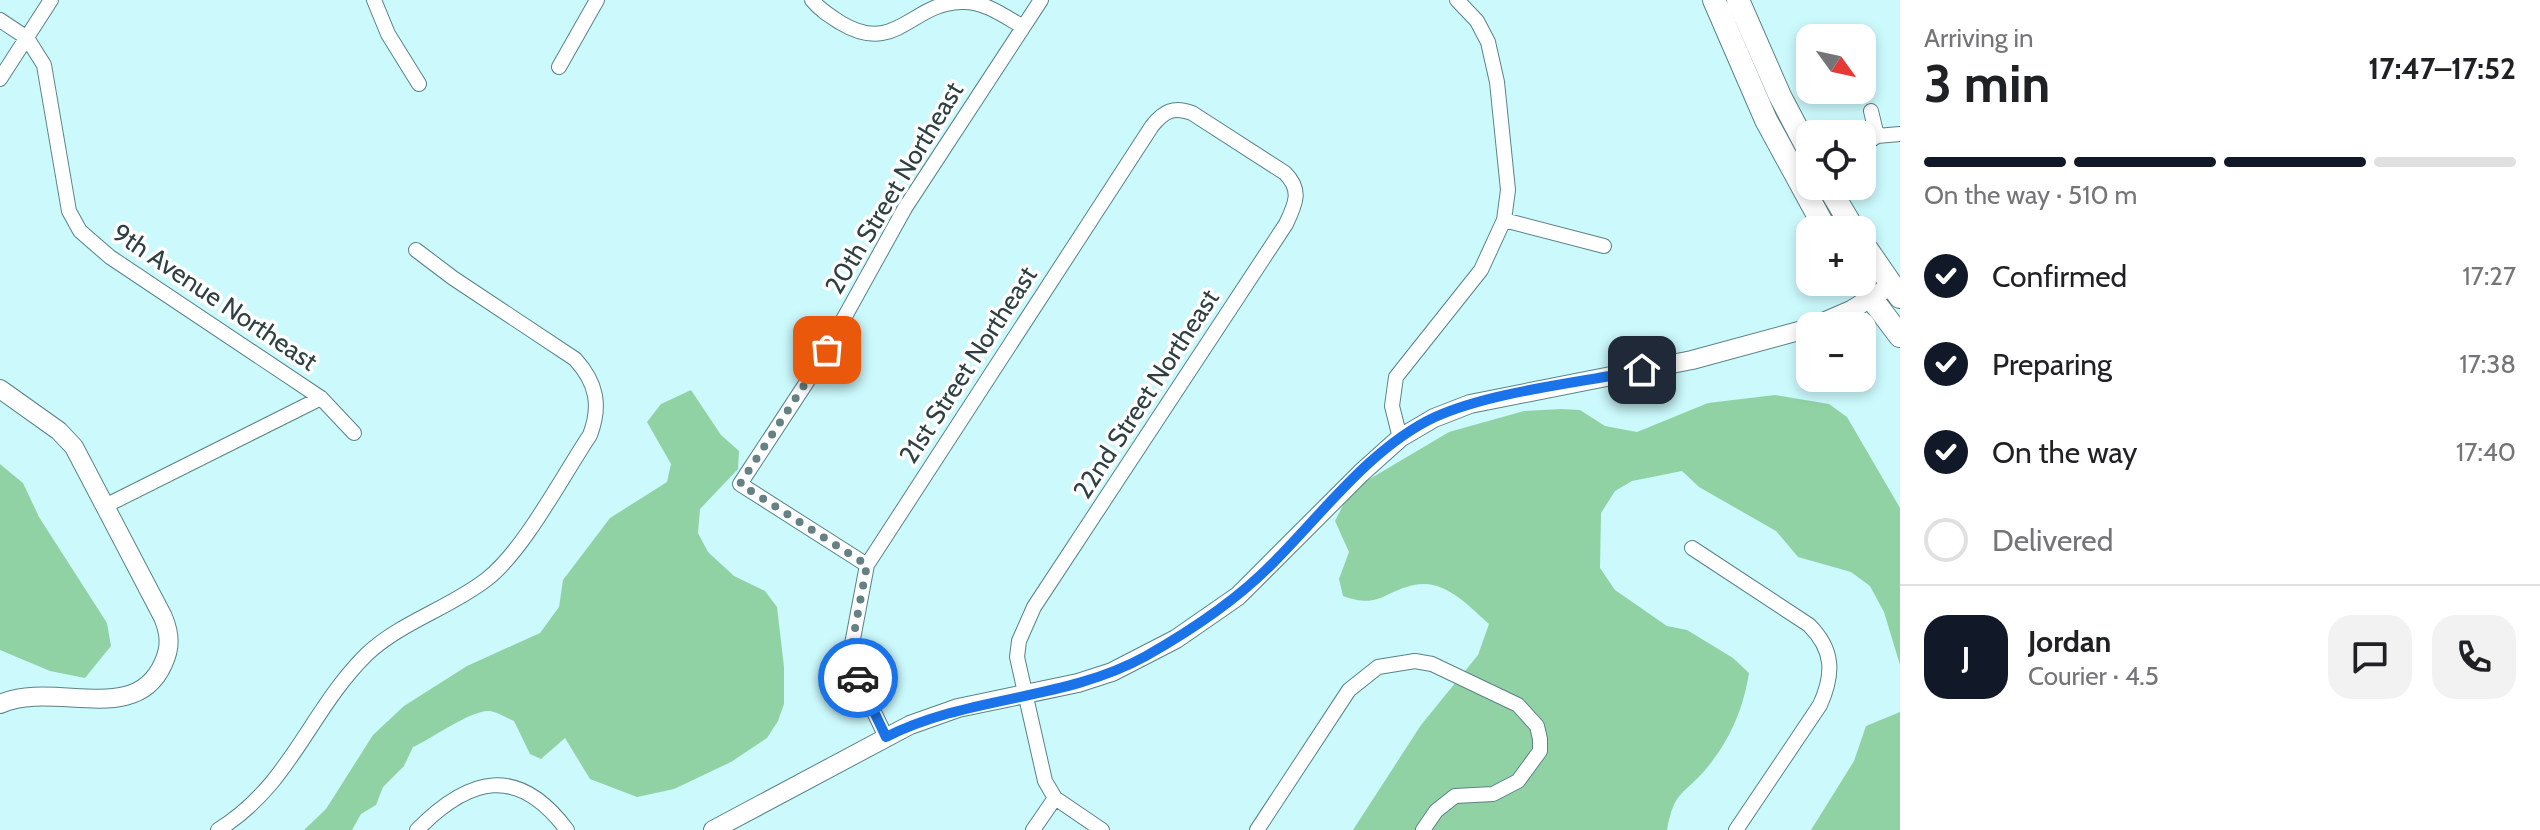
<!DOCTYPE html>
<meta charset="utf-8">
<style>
body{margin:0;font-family:Cabin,sans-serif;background:#f2f2f2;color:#202124;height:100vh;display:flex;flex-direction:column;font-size:30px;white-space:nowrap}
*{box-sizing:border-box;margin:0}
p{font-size:26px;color:#757577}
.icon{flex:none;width:44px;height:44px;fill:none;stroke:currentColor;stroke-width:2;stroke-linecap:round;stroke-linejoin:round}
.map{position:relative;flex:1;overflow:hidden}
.drawer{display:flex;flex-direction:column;background:#fff;width:640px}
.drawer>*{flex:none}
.needle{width:52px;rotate:123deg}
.controls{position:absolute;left:1796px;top:24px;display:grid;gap:16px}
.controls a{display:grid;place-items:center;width:80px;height:80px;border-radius:16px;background:#fff;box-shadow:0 4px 12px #0003;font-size:40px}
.pin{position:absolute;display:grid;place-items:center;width:68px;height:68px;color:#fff;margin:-34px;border-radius:16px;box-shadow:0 4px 12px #0006}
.courier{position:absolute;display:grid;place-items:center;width:80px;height:80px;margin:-40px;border:6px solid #1a73e8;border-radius:50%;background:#fff;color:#222;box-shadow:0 2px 10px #0007}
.summary em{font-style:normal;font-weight:700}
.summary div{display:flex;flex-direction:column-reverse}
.summary{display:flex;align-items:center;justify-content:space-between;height:136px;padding:0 24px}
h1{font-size:52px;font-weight:700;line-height:60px}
.bar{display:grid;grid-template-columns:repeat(4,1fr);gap:12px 8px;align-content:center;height:96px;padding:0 24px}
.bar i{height:10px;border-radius:6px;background:#e0e0e0}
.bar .active{background:#111827}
.bar p{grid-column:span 4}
.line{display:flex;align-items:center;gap:20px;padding:0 24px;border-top:2px solid #e0e0e0}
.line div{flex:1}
.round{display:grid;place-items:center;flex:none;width:84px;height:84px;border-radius:24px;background:#f2f2f2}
ol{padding:0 24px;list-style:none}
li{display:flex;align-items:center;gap:24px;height:88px}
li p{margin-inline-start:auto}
li .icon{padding:8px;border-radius:50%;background:#111827;color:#fff;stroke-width:4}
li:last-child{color:#757577}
li i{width:44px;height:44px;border:4px solid #e0e0e0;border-radius:50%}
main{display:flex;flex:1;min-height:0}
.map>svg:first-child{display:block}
.green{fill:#91d2a5}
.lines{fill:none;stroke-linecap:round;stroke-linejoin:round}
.street-casing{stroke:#598386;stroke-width:16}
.secondary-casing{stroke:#598386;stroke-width:20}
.primary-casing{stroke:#598386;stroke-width:24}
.street{stroke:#fff;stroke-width:14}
.secondary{stroke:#fff;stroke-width:18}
.primary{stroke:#fff;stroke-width:22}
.done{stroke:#658183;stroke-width:8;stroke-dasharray:0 14.4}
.route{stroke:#1a73e8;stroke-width:10}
.labels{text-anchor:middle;stroke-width:7;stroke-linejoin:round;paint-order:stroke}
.street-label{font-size:26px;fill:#2e4042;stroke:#fff}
</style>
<main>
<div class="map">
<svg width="1900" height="830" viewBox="0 0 1900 830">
<rect width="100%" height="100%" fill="#cbf9fc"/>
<!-- green -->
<path class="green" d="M691 390 721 435 739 451 738 469 700 509 698 533 708 552 734 576 765 591 777 607 784 667V704L778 721 767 738 731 762 674 789 637 797 590 779 565 738 541 759 530 754 514 721C507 718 497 712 490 711 472 709 431 739 413 747L404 766 383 787 376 805 361 814 352 830H304L326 809 373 735 404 706 467 666 540 633 559 607 563 580 610 518 667 482 671 464 647 422 661 404Z
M1775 395 1829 404 1847 417 1900 508V665L1884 612 1870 586 1851 572 1798 557 1776 531 1699 487 1682 471 1632 481 1615 491 1601 513 1600 568 1615 590 1667 626 1687 630 1733 658 1749 673C1743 710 1730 740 1706 769 1684 795 1674 790 1667 830H1353L1421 725 1478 655 1489 624C1469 606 1444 578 1414 585 1382 592 1380 609 1343 596L1339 579 1349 552 1335 521 1346 499 1363 483 1449 432 1524 411 1561 409 1580 410 1605 426 1637 432 1708 403Z
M0 464 23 483 39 517 107 623 111 646 85 678 50 671 0 650Z
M1900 712V830H1811L1854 761 1866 726Z"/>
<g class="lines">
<defs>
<path id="street" d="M374 0 388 34 419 84
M812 0C820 10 830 16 841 23 896 56 911 3 961 2 984 1 1003 15 1023 27
M0 20 27 38 44 65 69 211 80 231 110 257 321 398 354 433
M559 67 597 0
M0 79 51 0
M1871 111 1877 136
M1862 146 1877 136 1900 134
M1504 220 1604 246
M1400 438 1392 406 1396 377 1481 270 1504 220 1508 190 1497 82 1488 42 1477 21 1457 0
M107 505 321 398
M1692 548 1809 625C1834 650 1834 674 1820 705L1736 830
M867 565 740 484 818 365 905 208 1041 0
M886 737 849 660 867 565 1152 126C1164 111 1174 106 1192 113L1285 173C1302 190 1296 203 1286 224L1034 607 1019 641 1017 657 1045 781 1055 798 1102 830
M218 830C291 785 309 711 367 654 401 622 450 608 487 579 524 550 562 477 590 435 601 406 597 383 575 359L453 278 416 250
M417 830C469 777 518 764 567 830
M1033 830 1055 798
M1257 830 1349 690 1378 667 1415 661 1432 664 1518 705 1537 726 1540 739V751L1518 781 1493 794 1455 796 1436 811 1423 830"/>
<path id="secondary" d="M1814 326 1851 310 1892 285
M0 389 59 431 74 447 163 617C170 634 171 647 163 664 135 727 54 680 0 704
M713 830 910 725 958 708 1078 683 1112 672 1176 639 1238 596 1361 473 1400 438 1434 418 1470 404 1692 360 1810 328"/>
<path id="primary" d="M1714 0 1766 120 1826 230
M1738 0 1780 96 1810 153
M1828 186 1854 230
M1862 242 1900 297
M1859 282 1900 336"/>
</defs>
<!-- street casing -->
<use href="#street" class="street-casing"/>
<!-- secondary casing -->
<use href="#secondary" class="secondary-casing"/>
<!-- primary casing -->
<use href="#primary" class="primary-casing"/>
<!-- street -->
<use href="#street" class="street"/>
<!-- secondary -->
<use href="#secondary" class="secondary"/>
<!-- primary -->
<use href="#primary" class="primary"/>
</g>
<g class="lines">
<!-- done -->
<path class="done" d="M827 350 740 484 867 565 849 660 858 678"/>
<!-- route -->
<path class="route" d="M858 678 886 737C969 695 1065 701 1146 656 1192 630 1236 601 1273 563 1322 514 1371 447 1435 417 1493 391 1579 383 1642 370"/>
</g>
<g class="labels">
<!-- street labels -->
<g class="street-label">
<text transform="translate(894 188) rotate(-59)" y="9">20th Street Northeast</text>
<text transform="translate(215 297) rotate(34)" y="9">9th Avenue Northeast</text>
<text transform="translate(968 365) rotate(-57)" y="9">21st Street Northeast</text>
<text transform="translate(1146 394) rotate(-57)" y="9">22nd Street Northeast</text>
</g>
</g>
</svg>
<div class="controls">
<a><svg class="needle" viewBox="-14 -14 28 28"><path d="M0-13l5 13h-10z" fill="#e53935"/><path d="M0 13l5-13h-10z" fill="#757577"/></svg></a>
<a><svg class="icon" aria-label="locate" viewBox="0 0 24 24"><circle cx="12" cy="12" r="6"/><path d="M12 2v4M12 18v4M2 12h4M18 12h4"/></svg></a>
<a>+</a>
<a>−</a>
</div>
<div class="pin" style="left:827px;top:350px;background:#ea580c"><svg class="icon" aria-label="bag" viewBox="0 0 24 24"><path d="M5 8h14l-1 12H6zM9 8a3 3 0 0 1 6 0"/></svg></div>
<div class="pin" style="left:1642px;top:370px;background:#1f2937"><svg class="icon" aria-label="home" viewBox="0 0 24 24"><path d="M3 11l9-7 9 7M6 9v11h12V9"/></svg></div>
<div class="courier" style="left:858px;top:678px"><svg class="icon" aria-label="car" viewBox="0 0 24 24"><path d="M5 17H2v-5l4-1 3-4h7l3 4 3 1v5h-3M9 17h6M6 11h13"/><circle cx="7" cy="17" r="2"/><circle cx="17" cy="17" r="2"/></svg></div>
</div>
<section class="drawer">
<div class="summary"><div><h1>3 min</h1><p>Arriving in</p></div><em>17:47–17:52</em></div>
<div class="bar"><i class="active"></i><i class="active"></i><i class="active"></i><i></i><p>On the way · 510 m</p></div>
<ol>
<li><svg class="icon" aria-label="check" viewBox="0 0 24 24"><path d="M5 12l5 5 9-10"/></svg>Confirmed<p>17:27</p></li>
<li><svg class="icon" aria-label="check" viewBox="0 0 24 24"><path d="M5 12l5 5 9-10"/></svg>Preparing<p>17:38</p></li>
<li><svg class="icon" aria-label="check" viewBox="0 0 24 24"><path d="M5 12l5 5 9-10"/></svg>On the way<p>17:40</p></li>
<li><i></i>Delivered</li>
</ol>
<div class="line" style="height:144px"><b class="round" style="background:#111827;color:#fff">J</b><div><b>Jordan</b><p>Courier · 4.5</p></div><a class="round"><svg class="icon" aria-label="chat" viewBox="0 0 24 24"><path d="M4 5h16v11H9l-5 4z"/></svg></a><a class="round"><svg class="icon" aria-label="phone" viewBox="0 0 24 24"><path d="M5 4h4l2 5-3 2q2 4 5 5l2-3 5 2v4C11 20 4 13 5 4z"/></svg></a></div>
</section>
</main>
